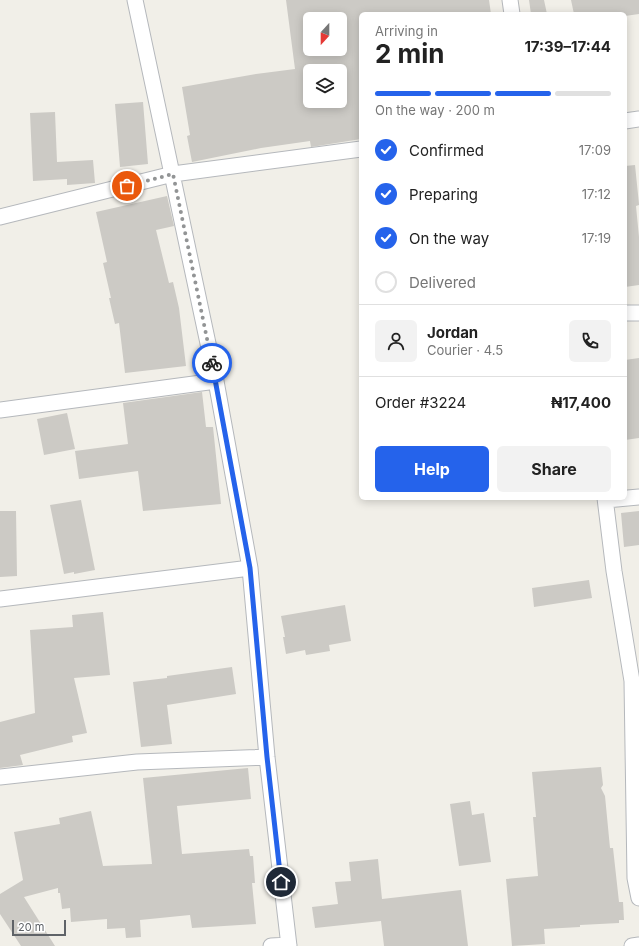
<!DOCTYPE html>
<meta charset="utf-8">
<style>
body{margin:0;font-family:Inter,sans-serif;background:#f2f2f2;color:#222;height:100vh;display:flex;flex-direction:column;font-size:15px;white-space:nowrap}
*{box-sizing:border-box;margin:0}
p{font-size:13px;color:#767676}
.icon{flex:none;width:22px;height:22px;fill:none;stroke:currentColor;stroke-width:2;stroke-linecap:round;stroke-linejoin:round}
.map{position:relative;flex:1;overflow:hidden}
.side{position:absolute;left:359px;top:12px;width:268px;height:488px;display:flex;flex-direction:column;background:#fff;border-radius:6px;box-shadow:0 2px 10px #0003}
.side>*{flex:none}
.needle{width:26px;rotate:201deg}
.tools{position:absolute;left:303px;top:12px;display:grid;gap:8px}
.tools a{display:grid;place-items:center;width:44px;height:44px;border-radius:6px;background:#fff;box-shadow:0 2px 10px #0003;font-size:20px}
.scale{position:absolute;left:12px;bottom:10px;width:54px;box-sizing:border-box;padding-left:4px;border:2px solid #5f6368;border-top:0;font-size:11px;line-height:14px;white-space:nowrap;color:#5f6368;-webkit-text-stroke:3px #fff;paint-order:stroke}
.pin{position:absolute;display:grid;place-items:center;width:34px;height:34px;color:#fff;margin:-17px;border:2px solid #fff;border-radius:50%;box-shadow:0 1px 4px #0007}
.courier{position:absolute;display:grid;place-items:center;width:40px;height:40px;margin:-20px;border:3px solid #2563eb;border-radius:50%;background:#fff;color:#222;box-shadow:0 1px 5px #0007}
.overview em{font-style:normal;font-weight:700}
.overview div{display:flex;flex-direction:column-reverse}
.overview{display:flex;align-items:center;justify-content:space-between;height:68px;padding:0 16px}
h1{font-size:26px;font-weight:700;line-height:30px}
.bar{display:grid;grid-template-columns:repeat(4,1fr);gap:6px 4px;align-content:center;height:48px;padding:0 16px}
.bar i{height:5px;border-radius:3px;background:#e0e0e0}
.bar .selected{background:#2563eb}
.bar p{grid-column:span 4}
.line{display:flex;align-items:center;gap:10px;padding:0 16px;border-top:1px solid #e0e0e0}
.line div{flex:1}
.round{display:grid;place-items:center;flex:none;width:42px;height:42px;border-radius:6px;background:#f2f2f2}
ol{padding:0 16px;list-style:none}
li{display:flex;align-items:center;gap:12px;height:44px}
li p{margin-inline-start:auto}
li .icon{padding:4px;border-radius:50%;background:#2563eb;color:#fff;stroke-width:4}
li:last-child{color:#767676}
li i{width:22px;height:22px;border:2px solid #e0e0e0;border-radius:50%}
.cta{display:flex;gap:8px;margin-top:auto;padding:8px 16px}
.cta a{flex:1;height:46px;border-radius:6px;background:#2563eb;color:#fff;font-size:16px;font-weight:700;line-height:46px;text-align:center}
.cta a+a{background:#f2f2f2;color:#222}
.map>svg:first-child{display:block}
.building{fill:#cccac5;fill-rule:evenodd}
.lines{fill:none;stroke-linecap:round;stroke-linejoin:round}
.minor-casing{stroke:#b5b8bc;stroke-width:17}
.minor{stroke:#fff;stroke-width:15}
.done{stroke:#929495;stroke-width:4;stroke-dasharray:0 7.2}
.route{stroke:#2563eb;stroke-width:5}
</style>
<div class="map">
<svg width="639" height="946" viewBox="0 0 639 946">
<rect width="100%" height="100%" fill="#f1efe8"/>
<!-- building -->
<path class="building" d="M286 0H489L491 14H361V139L311 147 310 141 261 148 192 162 187 136 190 135 182 87 256 74 295 69ZM310 19H340V49H310ZM310 71H340V101H310Z
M529 0H544L547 14H531Z
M571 0H639V14L625 16V14H574Z
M143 102 148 164 120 167 115 104Z
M55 112 57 162 93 160 95 183 67 185V179L33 181 30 113Z
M635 165 639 204V205L636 206 639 237V285L625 287V166Z
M167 196 174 226 156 230 169 283 173 282 179 308 186 366 125 373 119 323 115 324 109 298H111L103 263 107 262 96 212Z
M639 358V438L625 440V360Z
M202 392 206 427H213L221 504 143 511 138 471 79 479 75 451 128 444 123 403Z
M67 413 75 449 44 455 37 419Z
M81 500 95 570 74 574V572L64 574 50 505Z
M0 511H16L17 576 0 577Z
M639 511V545L624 547 621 513Z
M589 580 592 598 534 607 532 588Z
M345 605 351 641 329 645 330 651 306 655 305 650 286 654 283 637H285L281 616Z
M103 612 110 675 74 678 87 733 72 736 73 742 20 755 23 765 0 768V722L35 713 30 630 73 627 72 615Z
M232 667 236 694 167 705 172 744 141 747 133 682 167 678V676Z
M601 767 603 785 601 788 605 796 610 848H613L619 902H623L624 920H619V923L580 925V927L544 929 545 944 512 946 506 879 538 876 533 817H536L532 772Z
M248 768 251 799 177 806 182 854 249 849 250 856H253L255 883H252L256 924 192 928 190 915 140 920 141 937 126 938 125 928 107 929V919L71 922 70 908 62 909 60 893H58V888L24 897 55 946H21L0 914V894L23 880 14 832 60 824 59 818 91 811 103 866 152 864 143 778Z
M470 801 472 815 484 813 491 862 459 866 450 804Z
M378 859 382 899 461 890 468 946H384L381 921 315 928 312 907 338 904 335 882 351 881 349 862Z"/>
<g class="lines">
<defs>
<path id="minor" d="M135 0 216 381 250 568 267 757 289 946
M510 0 512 14
M625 121 639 119
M0 217 173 174 361 149
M625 313H639
M0 410 216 381
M605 498 614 571 632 681 635 878 639 898
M606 500 639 497
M0 599 250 568
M0 777 137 762 267 757
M271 946 289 945
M632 946 639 945"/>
</defs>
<!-- minor casing -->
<use href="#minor" class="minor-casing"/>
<!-- minor -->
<use href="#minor" class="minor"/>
</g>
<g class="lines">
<!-- done -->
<path class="done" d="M127 186 173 174 212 363"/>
<!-- route -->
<path class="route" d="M212 363 250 568 267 757 281 882"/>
</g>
</svg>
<div class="tools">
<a><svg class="needle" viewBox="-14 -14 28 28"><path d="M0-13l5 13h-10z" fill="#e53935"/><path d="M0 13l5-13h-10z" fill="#767676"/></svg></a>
<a><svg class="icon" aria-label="layers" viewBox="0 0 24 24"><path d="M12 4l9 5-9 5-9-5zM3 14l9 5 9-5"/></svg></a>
</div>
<div class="scale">20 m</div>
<div class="pin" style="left:127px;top:186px;background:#ea580c"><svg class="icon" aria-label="bag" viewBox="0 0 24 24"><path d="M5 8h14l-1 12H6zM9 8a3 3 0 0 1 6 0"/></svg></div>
<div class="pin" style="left:281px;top:882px;background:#1f2937"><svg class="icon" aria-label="home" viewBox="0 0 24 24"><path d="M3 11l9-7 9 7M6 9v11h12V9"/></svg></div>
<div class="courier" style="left:212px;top:363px"><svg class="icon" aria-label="bike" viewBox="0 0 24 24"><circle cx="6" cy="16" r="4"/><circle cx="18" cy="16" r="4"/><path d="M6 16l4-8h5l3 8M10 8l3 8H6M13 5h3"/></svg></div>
<section class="side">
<div class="overview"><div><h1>2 min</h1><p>Arriving in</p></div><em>17:39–17:44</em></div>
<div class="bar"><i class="selected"></i><i class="selected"></i><i class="selected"></i><i></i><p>On the way · 200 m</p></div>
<ol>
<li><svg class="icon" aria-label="check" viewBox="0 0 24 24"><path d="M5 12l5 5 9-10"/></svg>Confirmed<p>17:09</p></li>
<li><svg class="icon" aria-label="check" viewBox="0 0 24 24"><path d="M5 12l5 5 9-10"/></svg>Preparing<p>17:12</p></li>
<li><svg class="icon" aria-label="check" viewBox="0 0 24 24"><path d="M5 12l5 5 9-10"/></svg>On the way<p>17:19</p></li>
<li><i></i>Delivered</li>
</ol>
<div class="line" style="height:72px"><a class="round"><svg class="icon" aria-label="person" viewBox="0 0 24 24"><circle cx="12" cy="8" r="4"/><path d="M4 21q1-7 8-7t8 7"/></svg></a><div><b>Jordan</b><p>Courier · 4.5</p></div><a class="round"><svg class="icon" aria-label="phone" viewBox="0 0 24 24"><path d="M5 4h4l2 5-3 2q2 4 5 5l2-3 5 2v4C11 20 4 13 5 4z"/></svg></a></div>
<div class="line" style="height:52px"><div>Order #3224</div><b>₦17,400</b></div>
<div class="cta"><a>Help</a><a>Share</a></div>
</section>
</div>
